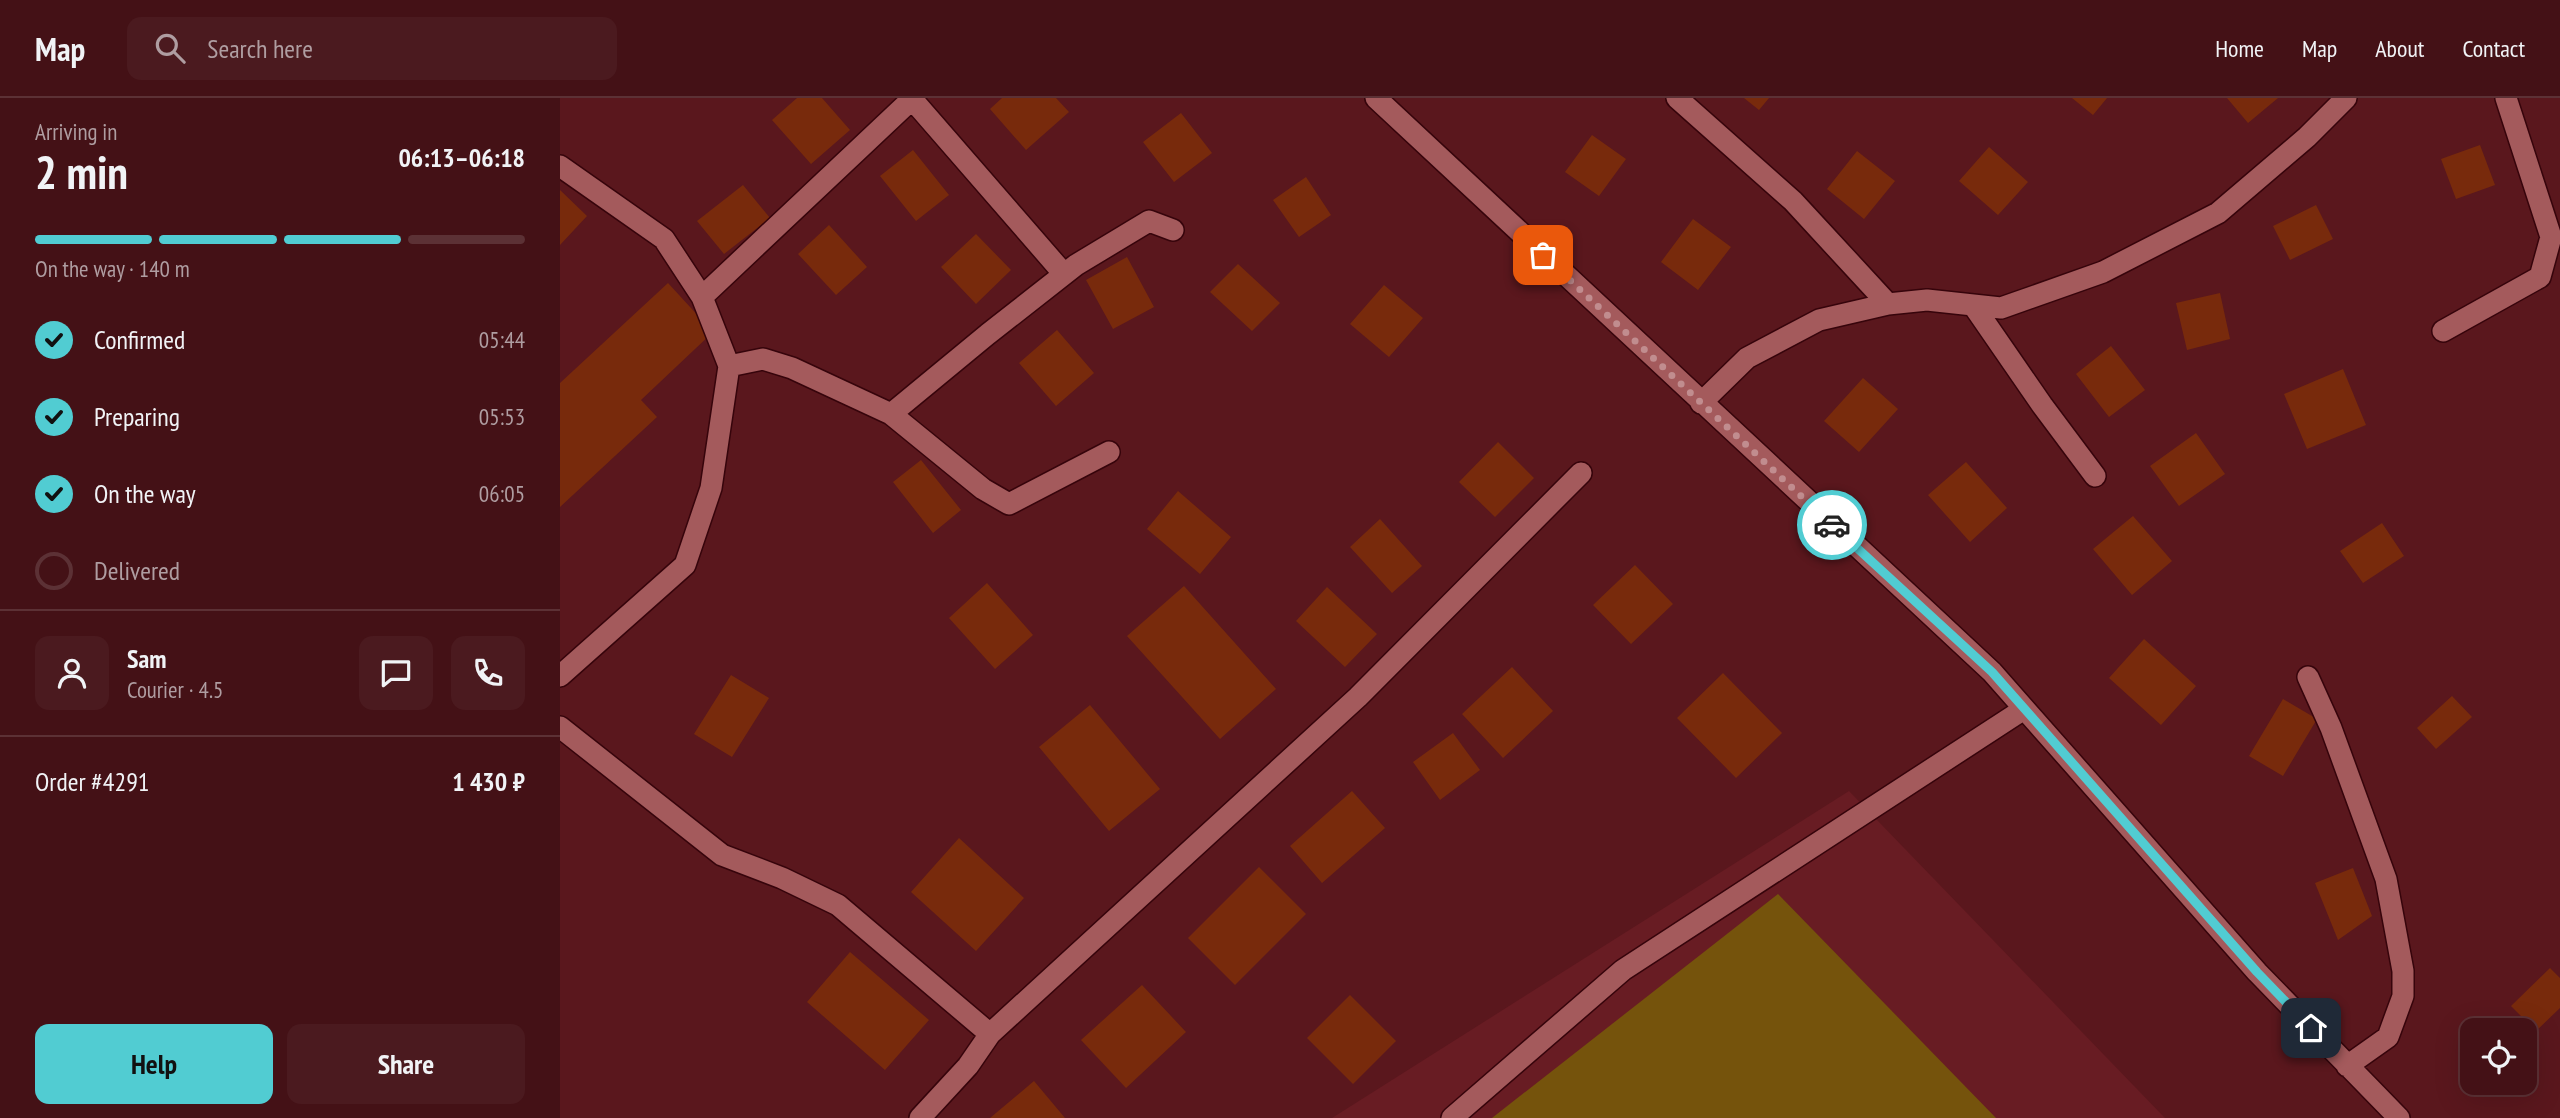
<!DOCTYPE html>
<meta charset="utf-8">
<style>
body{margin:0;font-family:"PT Sans Narrow",sans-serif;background:#4b1a1f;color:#f1f3f6;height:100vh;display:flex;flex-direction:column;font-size:26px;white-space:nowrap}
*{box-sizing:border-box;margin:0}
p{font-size:23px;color:#af9da1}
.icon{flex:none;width:38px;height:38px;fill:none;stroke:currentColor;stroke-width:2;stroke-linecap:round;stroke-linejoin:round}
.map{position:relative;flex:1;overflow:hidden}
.panel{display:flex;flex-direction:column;background:#441116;width:560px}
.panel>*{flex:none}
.controls{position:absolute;left:1900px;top:920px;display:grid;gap:14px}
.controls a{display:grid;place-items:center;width:77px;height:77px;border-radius:14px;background:#441116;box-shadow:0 7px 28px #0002,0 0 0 2px #5c3135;font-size:35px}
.pin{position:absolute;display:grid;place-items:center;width:60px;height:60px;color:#fff;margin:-30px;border-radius:14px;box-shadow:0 4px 10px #0006}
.courier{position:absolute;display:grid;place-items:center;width:70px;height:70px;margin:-35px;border:5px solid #51ccd2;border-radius:50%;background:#fff;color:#222;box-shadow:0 2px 9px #0007}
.headline em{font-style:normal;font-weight:700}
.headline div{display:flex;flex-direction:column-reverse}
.headline{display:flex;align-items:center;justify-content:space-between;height:119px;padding:0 35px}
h1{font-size:46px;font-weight:700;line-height:52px}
.bar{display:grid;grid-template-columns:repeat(4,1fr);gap:10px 7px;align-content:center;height:84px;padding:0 35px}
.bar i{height:9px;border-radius:5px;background:#5c3135}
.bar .on{background:#51ccd2}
.bar p{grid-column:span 4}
.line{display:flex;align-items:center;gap:18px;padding:0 35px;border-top:2px solid #5c3135}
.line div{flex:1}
.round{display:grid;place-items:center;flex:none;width:74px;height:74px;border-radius:14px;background:#4b1a1f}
ol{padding:0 35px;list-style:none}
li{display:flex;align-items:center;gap:21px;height:77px}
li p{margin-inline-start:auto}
li .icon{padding:7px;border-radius:50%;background:#51ccd2;color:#111;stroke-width:4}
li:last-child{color:#af9da1}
li i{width:38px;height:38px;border:4px solid #5c3135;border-radius:50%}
.cta{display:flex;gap:14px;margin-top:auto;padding:14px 35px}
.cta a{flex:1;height:80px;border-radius:14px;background:#51ccd2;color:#111;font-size:28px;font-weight:700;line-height:80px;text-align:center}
.cta a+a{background:#4b1a1f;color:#f1f3f6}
header{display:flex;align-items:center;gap:42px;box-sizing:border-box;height:98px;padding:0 35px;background:#441116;border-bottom:2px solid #5c3135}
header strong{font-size:33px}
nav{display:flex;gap:38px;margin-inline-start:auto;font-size:24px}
.search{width:490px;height:63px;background:#4b1a1f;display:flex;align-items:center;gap:18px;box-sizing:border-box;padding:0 24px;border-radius:14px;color:#af9da1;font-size:26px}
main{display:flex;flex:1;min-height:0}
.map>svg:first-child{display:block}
.built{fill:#681c23}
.green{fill:#75530c}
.building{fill:#782a0c}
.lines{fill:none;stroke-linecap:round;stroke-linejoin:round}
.minor-casing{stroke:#36040b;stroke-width:24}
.minor{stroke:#a45a5c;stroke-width:21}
.done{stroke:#c18d8f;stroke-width:7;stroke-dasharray:0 12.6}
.route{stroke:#51ccd2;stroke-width:9}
</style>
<header>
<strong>Map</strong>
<div class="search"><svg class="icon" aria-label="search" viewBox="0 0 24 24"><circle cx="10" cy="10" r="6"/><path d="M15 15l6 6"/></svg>Search here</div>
<nav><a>Home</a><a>Map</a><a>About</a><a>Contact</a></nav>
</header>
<main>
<section class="panel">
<div class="headline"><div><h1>2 min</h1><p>Arriving in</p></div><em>06:13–06:18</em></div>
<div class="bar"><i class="on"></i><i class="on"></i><i class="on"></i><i></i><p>On the way · 140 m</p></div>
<ol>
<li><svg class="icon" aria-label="check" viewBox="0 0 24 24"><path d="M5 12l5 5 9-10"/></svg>Confirmed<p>05:44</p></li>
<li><svg class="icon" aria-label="check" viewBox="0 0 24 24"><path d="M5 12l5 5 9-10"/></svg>Preparing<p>05:53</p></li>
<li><svg class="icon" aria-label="check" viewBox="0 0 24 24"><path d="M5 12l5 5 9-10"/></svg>On the way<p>06:05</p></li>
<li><i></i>Delivered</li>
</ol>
<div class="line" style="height:126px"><a class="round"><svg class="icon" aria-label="person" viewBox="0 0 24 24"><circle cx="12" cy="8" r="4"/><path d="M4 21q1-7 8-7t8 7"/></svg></a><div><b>Sam</b><p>Courier · 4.5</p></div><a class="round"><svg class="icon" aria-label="chat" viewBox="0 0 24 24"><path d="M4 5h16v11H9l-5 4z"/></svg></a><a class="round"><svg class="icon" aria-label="phone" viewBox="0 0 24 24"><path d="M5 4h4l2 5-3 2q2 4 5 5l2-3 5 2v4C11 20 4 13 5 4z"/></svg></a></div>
<div class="line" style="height:91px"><div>Order #4291</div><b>1 430 ₽</b></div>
<div class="cta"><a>Help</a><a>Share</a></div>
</section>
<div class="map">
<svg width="2000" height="1020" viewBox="0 0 2000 1020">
<rect width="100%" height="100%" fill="#5a171d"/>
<!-- built -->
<path class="built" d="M1289 693 1605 1020H772Z"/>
<!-- green -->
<path class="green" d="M1218 796 1436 1020H932Z"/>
<!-- building -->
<path class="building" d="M237 0H262L290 32 251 66 212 22Z
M442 0H496L509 14 466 52 430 11Z
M1184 0H1209L1199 12Z
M1512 0H1547L1533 17Z
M1667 0H1718L1688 25Z
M621 15 652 55 614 84 583 44Z
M1032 37 1066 61 1039 98 1005 74Z
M1920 47 1935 87 1896 101 1881 61Z
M1429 49 1468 84 1438 117 1399 83Z
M353 52 389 97 356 123 320 78Z
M1297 53 1335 83 1304 121 1267 91Z
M746 79 771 117 739 139 713 102Z
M183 87 210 120 164 156 137 123Z
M0 92 27 118 0 147Z
M1756 107 1773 141 1730 162 1713 128Z
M1133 121 1171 149 1138 192 1101 164Z
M269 127 307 169 276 197 238 156Z
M416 136 451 172 416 206 381 169Z
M567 159 594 209 553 231 526 182Z
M678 166 720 205 692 233 650 194Z
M108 185 153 234 81 302 97 319 0 409V285Z
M824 187 863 220 829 259 790 226Z
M1660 195 1670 241 1627 252 1616 205Z
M497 232 534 275 496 308 459 265Z
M1551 248 1585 292 1549 319 1516 276Z
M1783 271 1806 327 1747 351 1724 296Z
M1303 280 1338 311 1299 354 1264 323Z
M1636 335 1665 376 1619 408 1590 368Z
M938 344 974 380 935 419 899 384Z
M361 362 401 412 373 435 333 384Z
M1406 364 1447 410 1410 444 1368 397Z
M618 393 671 439 640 476 587 431Z
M1573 418 1612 463 1572 497 1533 451Z
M820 421 862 468 832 495 790 449Z
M1822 425 1844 458 1803 485 1780 453Z
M1075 467 1113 506 1071 546 1033 507Z
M427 485 473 537 435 571 389 520Z
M624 488 716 591 660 641 567 538Z
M767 489 817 536 785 569 736 523Z
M1584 541 1636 588 1601 627 1549 580Z
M952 569 993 613 943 660 902 616Z
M1163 575 1222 635 1176 680 1117 620Z
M171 577 209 600 172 659 134 636Z
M1892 598 1912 619 1876 651 1857 630Z
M1723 601 1757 621 1723 678 1689 658Z
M530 607 600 691 549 733 479 649Z
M893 635 920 672 880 702 853 664Z
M792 693 825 730 762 785 730 748Z
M399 740 464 800 416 853 351 794Z
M699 769 746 816 675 887 628 840Z
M1793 770 1812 818 1778 842 1755 785Z
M290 854 369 922 325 972 247 904Z
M1990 870 2000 880V910L1976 933 1951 908Z
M582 887 626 934 566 990 521 942Z
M790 897 836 943 793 986 747 940Z
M474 983 505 1020H430Z"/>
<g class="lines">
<defs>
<path id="minor" d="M816 0 1432 574 1697 874 1839 1020
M1117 0 1233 103 1328 206
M352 1 504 176
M0 68 104 141 142 199 169 268 151 390 125 467 0 578
M142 199 353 0
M1413 207 1482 307 1535 378
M1883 233 1980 179 1991 139 1946 0
M169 268 203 261 232 270 331 316 423 391 449 406 549 354
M1141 305 1187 260 1259 222 1328 206 1367 202 1441 210 1543 174 1658 115 1747 39 1786 0
M331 316 428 236 516 167 589 123 613 132
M1748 579 1771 630 1826 781 1843 873V898L1828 939 1787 968
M0 629 162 757 222 780 278 807 430 936
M360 1020 408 968 430 936 798 599 1021 375
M892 1020 1063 872 1464 611"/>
</defs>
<!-- minor casing -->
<use href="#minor" class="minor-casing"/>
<!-- minor -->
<use href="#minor" class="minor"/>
</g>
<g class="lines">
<!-- done -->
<path class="done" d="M983 157 1272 427"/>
<!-- route -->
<path class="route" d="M1272 427 1432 574 1697 874 1751 930"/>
</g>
</svg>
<div class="controls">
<a><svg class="icon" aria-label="locate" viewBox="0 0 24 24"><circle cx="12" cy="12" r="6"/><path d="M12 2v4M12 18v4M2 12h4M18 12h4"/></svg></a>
</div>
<div class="pin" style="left:983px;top:157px;background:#ea580c"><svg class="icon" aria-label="bag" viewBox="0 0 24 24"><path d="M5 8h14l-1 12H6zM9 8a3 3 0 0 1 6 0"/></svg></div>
<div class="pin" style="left:1751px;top:930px;background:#1f2937"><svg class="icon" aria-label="home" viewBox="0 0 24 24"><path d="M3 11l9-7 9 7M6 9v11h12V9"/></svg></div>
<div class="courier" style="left:1272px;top:427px"><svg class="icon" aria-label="car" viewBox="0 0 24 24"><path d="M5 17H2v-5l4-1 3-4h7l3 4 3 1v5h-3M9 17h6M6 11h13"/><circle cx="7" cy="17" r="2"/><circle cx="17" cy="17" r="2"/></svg></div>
</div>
</main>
